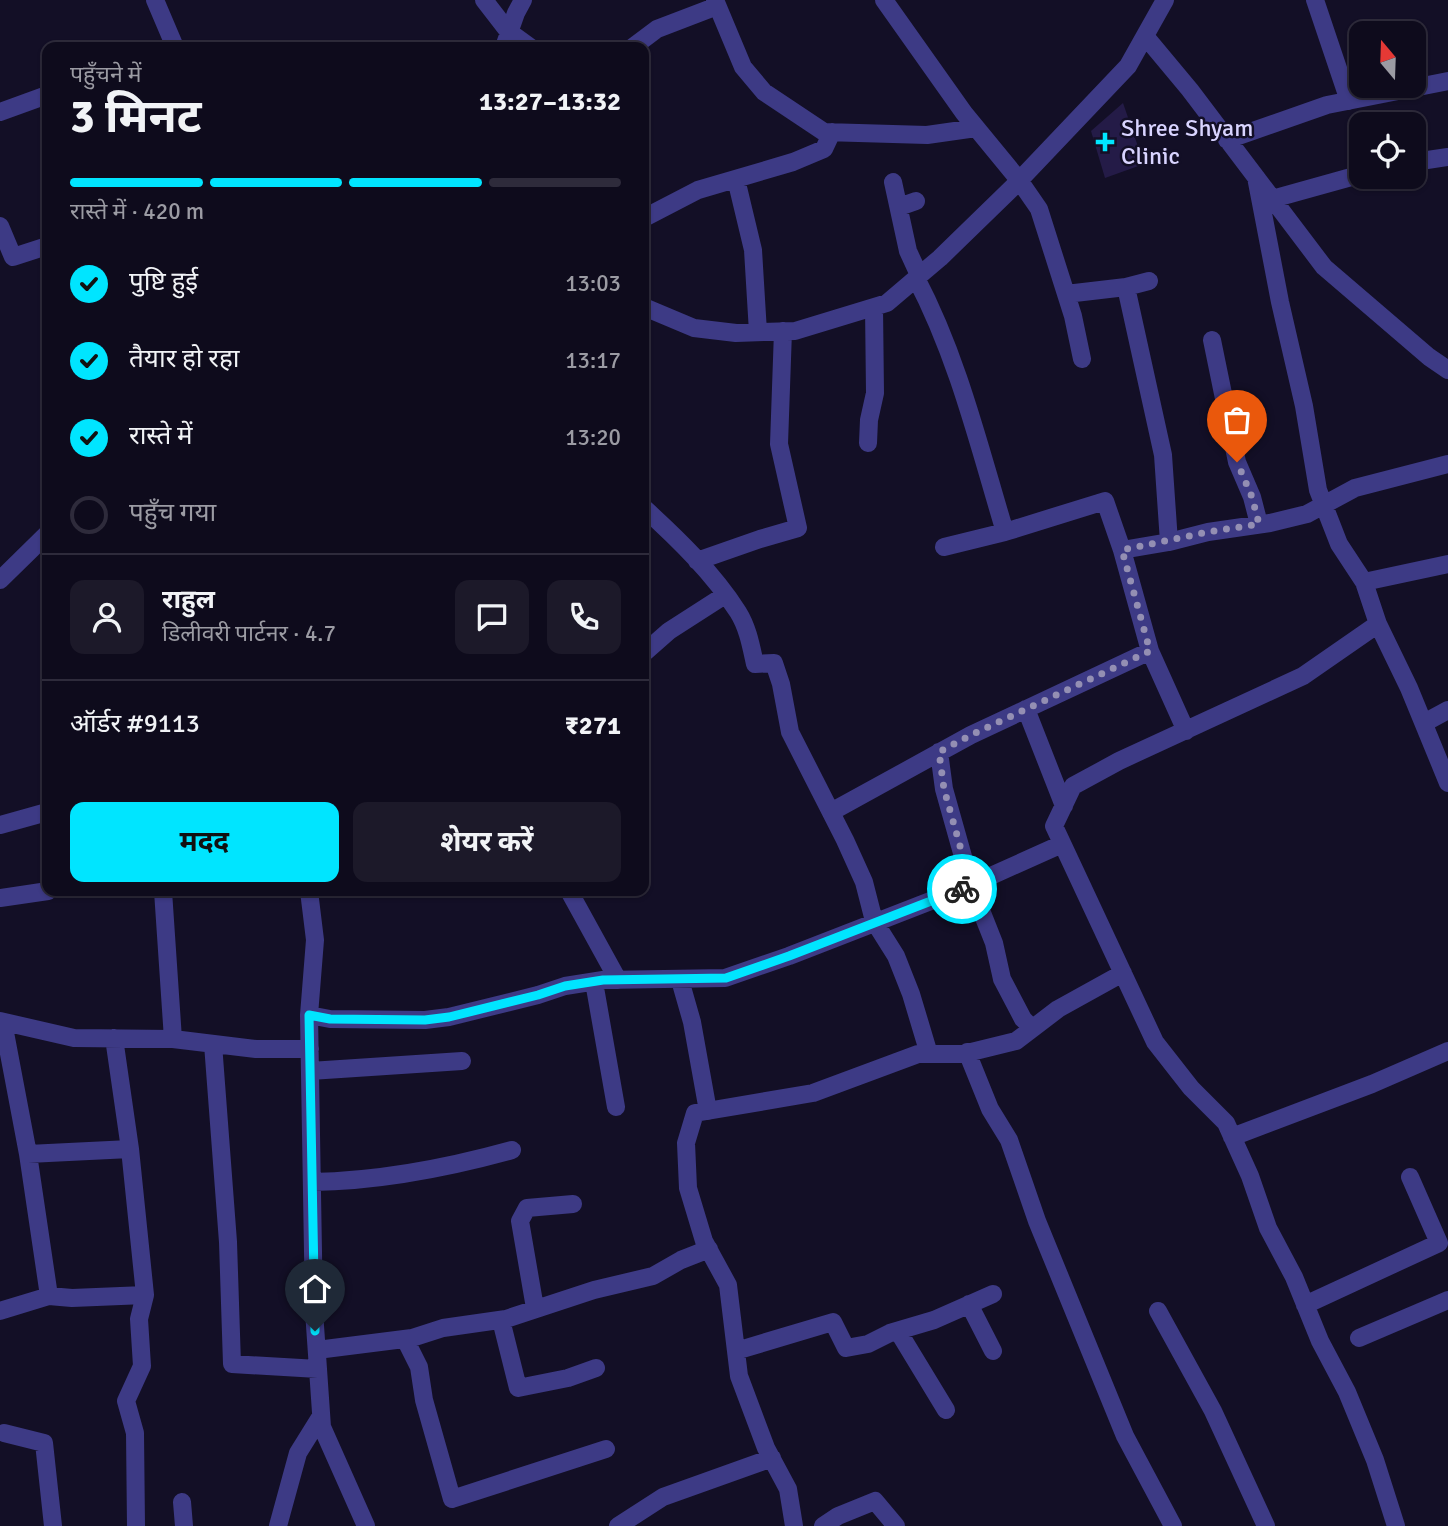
<!DOCTYPE html>
<html lang="hi">
<meta charset="utf-8">
<style>
body{margin:0;font-family:Signika,"Noto Sans Devanagari",sans-serif;background:#1c1929;color:#f1f3f6;height:100vh;display:flex;flex-direction:column;font-size:26px;white-space:nowrap}
*{box-sizing:border-box;margin:0}
p{font-size:23px;color:#9b9ba3}
.icon{flex:none;width:38px;height:38px;fill:none;stroke:currentColor;stroke-width:2;stroke-linecap:round;stroke-linejoin:round}
.map{position:relative;flex:1;overflow:hidden}
.details{position:absolute;left:42px;top:42px;width:607px;height:854px;display:flex;flex-direction:column;background:#0e0b1c;border-radius:14px;box-shadow:0 2px 5px #0004,0 0 0 2px #2e2b3b}
.details>*{flex:none}
.needle{width:46px;rotate:341deg}
.fabs{position:absolute;left:1349px;top:21px;display:grid;gap:14px}
.fabs a{display:grid;place-items:center;width:77px;height:77px;border-radius:14px;background:#0e0b1c;box-shadow:0 2px 5px #0004,0 0 0 2px #2e2b3b;font-size:35px}
.pin{position:absolute;display:grid;place-items:center;width:60px;height:60px;color:#fff;margin:-72px -30px;border-radius:50% 50% 50% 0;rotate:-45deg;box-shadow:0 0 7px #0007}
.pin .icon{rotate:45deg}
.courier{position:absolute;display:grid;place-items:center;width:70px;height:70px;margin:-35px;border:5px solid #00e5ff;border-radius:50%;background:#fff;color:#222;box-shadow:0 2px 9px #0007}
.headline em{font-style:normal;font-weight:700}
.headline div{display:flex;flex-direction:column-reverse}
.headline{display:flex;align-items:center;justify-content:space-between;height:119px;padding:0 28px}
h1{font-size:46px;font-weight:700;line-height:52px}
.bar{display:grid;grid-template-columns:repeat(4,1fr);gap:10px 7px;align-content:center;height:84px;padding:0 28px}
.bar i{height:9px;border-radius:5px;background:#2e2b3b}
.bar .current{background:#00e5ff}
.bar p{grid-column:span 4}
.line{display:flex;align-items:center;gap:18px;padding:0 28px;border-top:2px solid #2e2b3b}
.line div{flex:1}
.round{display:grid;place-items:center;flex:none;width:74px;height:74px;border-radius:14px;background:#1c1929}
ol{padding:0 28px;list-style:none}
li{display:flex;align-items:center;gap:21px;height:77px}
li p{margin-inline-start:auto}
li .icon{padding:7px;border-radius:50%;background:#00e5ff;color:#111;stroke-width:4}
li:last-child{color:#9b9ba3}
li i{width:38px;height:38px;border:4px solid #2e2b3b;border-radius:50%}
.action{display:flex;gap:14px;margin-top:auto;padding:14px 28px}
.action a{flex:1;height:80px;border-radius:14px;background:#00e5ff;color:#111;font-size:28px;font-weight:700;line-height:80px;text-align:center}
.action a+a{background:#1c1929;color:#f1f3f6}
.map>svg:first-child{display:block}
.building{fill:#241b47}
.lines{fill:none;stroke-linecap:round;stroke-linejoin:round}
.minor{stroke:#3d3a85;stroke-width:18}
.done{stroke:#948fb3;stroke-width:7;stroke-dasharray:0 12.6}
.route{stroke:#00e5ff;stroke-width:9}
.poi-dot{fill:#00e5ff;stroke:#130f26;stroke-width:2.5}
.labels{text-anchor:middle;stroke-width:5;stroke-linejoin:round;paint-order:stroke}
.poi-label{font-size:24px;fill:#d9d4ff;stroke:#130f26;text-anchor:start}
</style>
<div class="map">
<svg width="1448" height="1526" viewBox="0 0 1448 1526">
<rect width="100%" height="100%" fill="#130f26"/>
<!-- building -->
<path class="building" d="M1123 103 1144 164 1105 178 1091 131Z"/>
<g class="lines">
<!-- minor -->
<path class="minor" d="M155 0 175 47
M484 0 508 31 530 47
M715 0 743 67 764 92 824 132 927 135 976 128
M884 0 964 113 1019 180 1039 209 1073 316 1082 359
M1315 0 1349 101
M1145 36 1190 90 1324 267 1429 357 1448 370
M504 47 516 13 523 0
M633 47 657 29 717 6
M0 112 47 95
M1227 140 1327 105 1448 81
M1414 162 1448 157
M1256 177 1280 302 1304 406 1318 490 1339 544 1364 582 1448 564
M736 179 753 250 758 332
M893 182 908 251 919 275
M1272 199 1362 174
M899 207 916 201
M644 218 698 190 793 162 824 149 832 132
M0 226 13 257 47 246
M916 278C958 358 979 446 1005 532
M1066 294 1126 287 1149 281
M644 307 694 328 736 333 795 331 887 303 940 258 1013 187 1128 66 1165 0
M1212 340 1237 462 1252 497 1259 524
M868 443 869 420 875 393 874 307
M644 508C678 539 713 573 738 612 748 628 751 646 755 664L774 663 781 684 790 732 845 840 864 882 874 921 896 956 911 994 929 1054
M1169 542 1208 532 1270 523 1307 514 1355 488 1448 464
M944 547 1005 532 1105 501 1122 550 1150 651
M1122 550 1169 542 1163 455 1126 287
M697 561 760 539 798 528 779 444 783 331
M0 580 47 534
M1364 582 1378 624 1303 676 1119 761 1073 786 1054 826 1155 1042 1191 1088 1226 1123 1250 1176 1268 1228 1294 1277 1320 1341 1347 1392 1375 1460 1396 1526
M1378 624 1409 688 1448 783
M644 653 669 631 725 595
M1026 709 1064 806
M1424 723 1448 710
M939 752 944 789 971 885 994 943 1002 979 1023 1019 1032 1028
M831 812 971 735 1150 651 1186 731
M0 825 47 812
M569 891 618 980
M0 898 48 891
M680 980 692 1022 708 1111
M594 982 616 1107
M309 1015 315 940 309 891
M0 1021 74 1038 173 1039 163 891
M3 1022 28 1154 49 1296
M114 1038 130 1149 145 1295 139 1319 142 1366 126 1401 135 1433 136 1526
M173 1039 256 1049H310
M213 1044 228 1242 232 1364 318 1369
M967 1052 990 1109 1009 1140 1037 1221 1125 1436 1173 1526
M310 1071 462 1061
M1232 1137 1372 1084 1448 1051
M28 1154 130 1149
M312 1182C379 1181 447 1168 512 1150
M969 1304 993 1351
M1305 1305 1439 1243 1410 1177
M535 1308 520 1221 527 1208 573 1204
M0 1311 49 1296 72 1298 145 1295
M1158 1311 1213 1411 1266 1526
M501 1320 518 1388 568 1378 596 1368
M898 1331 946 1410
M1359 1338 1448 1300
M405 1339 419 1367 424 1400 452 1499 606 1449
M317 1350 412 1338 443 1328 506 1319 594 1290 653 1276 681 1260 709 1249
M736 1351 833 1322 846 1348 868 1344 890 1333 934 1320 993 1294
M4 1433 44 1443 53 1526
M182 1502 184 1526
M278 1526 298 1453 321 1416
M366 1526 322 1427 314 1311 309 1015 330 1019 425 1020 449 1017 538 995 565 986 603 980 725 978 789 956 964 888 1062 844
M618 1526 663 1497 772 1458
M794 1526 788 1489 766 1448 739 1376 728 1285 704 1241 688 1188 686 1143 695 1113 813 1093 918 1054H963L1016 1041 1058 1009 1123 973
M823 1526 838 1516 875 1501 896 1526"/>
</g>
<g class="lines">
<!-- done -->
<path class="done" d="M962 889 971 885 944 789 939 752 971 735 1150 651 1122 550 1208 532 1259 524 1252 497 1237 462"/>
<!-- route -->
<path class="route" d="M315 1331 309 1015 330 1019 425 1020 449 1017 538 995 565 986 603 980 726 978 789 956 962 889"/>
</g>
<!-- markers -->
<path class="poi-dot" d="M1101.5 131.5h7v7h7v7h-7v7h-7v-7h-7v-7h7z"/>
<g class="labels">
<!-- poi labels -->
<g class="poi-label">
<text x="1121" y="136">Shree Shyam<tspan x="1121" dy="28">Clinic</tspan></text>
</g>
</g>
</svg>
<div class="fabs">
<a><svg class="needle" viewBox="-14 -14 28 28"><path d="M0-13l5 13h-10z" fill="#e53935"/><path d="M0 13l5-13h-10z" fill="#9b9ba3"/></svg></a>
<a><svg class="icon" aria-label="locate" viewBox="0 0 24 24"><circle cx="12" cy="12" r="6"/><path d="M12 2v4M12 18v4M2 12h4M18 12h4"/></svg></a>
</div>
<div class="pin" style="left:1237px;top:462px;background:#ea580c"><svg class="icon" aria-label="bag" viewBox="0 0 24 24"><path d="M5 8h14l-1 12H6zM9 8a3 3 0 0 1 6 0"/></svg></div>
<div class="pin" style="left:315px;top:1331px;background:#1f2937"><svg class="icon" aria-label="home" viewBox="0 0 24 24"><path d="M3 11l9-7 9 7M6 9v11h12V9"/></svg></div>
<div class="courier" style="left:962px;top:889px"><svg class="icon" aria-label="bike" viewBox="0 0 24 24"><circle cx="6" cy="16" r="4"/><circle cx="18" cy="16" r="4"/><path d="M6 16l4-8h5l3 8M10 8l3 8H6M13 5h3"/></svg></div>
<section class="details">
<div class="headline"><div><h1>3 मिनट</h1><p>पहुँचने में</p></div><em>13:27–13:32</em></div>
<div class="bar"><i class="current"></i><i class="current"></i><i class="current"></i><i></i><p>रास्ते में · 420 m</p></div>
<ol>
<li><svg class="icon" aria-label="check" viewBox="0 0 24 24"><path d="M5 12l5 5 9-10"/></svg>पुष्टि हुई<p>13:03</p></li>
<li><svg class="icon" aria-label="check" viewBox="0 0 24 24"><path d="M5 12l5 5 9-10"/></svg>तैयार हो रहा<p>13:17</p></li>
<li><svg class="icon" aria-label="check" viewBox="0 0 24 24"><path d="M5 12l5 5 9-10"/></svg>रास्ते में<p>13:20</p></li>
<li><i></i>पहुँच गया</li>
</ol>
<div class="line" style="height:126px"><a class="round"><svg class="icon" aria-label="person" viewBox="0 0 24 24"><circle cx="12" cy="8" r="4"/><path d="M4 21q1-7 8-7t8 7"/></svg></a><div><b>राहुल</b><p>डिलीवरी पार्टनर · 4.7</p></div><a class="round"><svg class="icon" aria-label="chat" viewBox="0 0 24 24"><path d="M4 5h16v11H9l-5 4z"/></svg></a><a class="round"><svg class="icon" aria-label="phone" viewBox="0 0 24 24"><path d="M5 4h4l2 5-3 2q2 4 5 5l2-3 5 2v4C11 20 4 13 5 4z"/></svg></a></div>
<div class="line" style="height:91px"><div>ऑर्डर #9113</div><b>₹271</b></div>
<div class="action"><a>मदद</a><a>शेयर करें</a></div>
</section>
</div>
